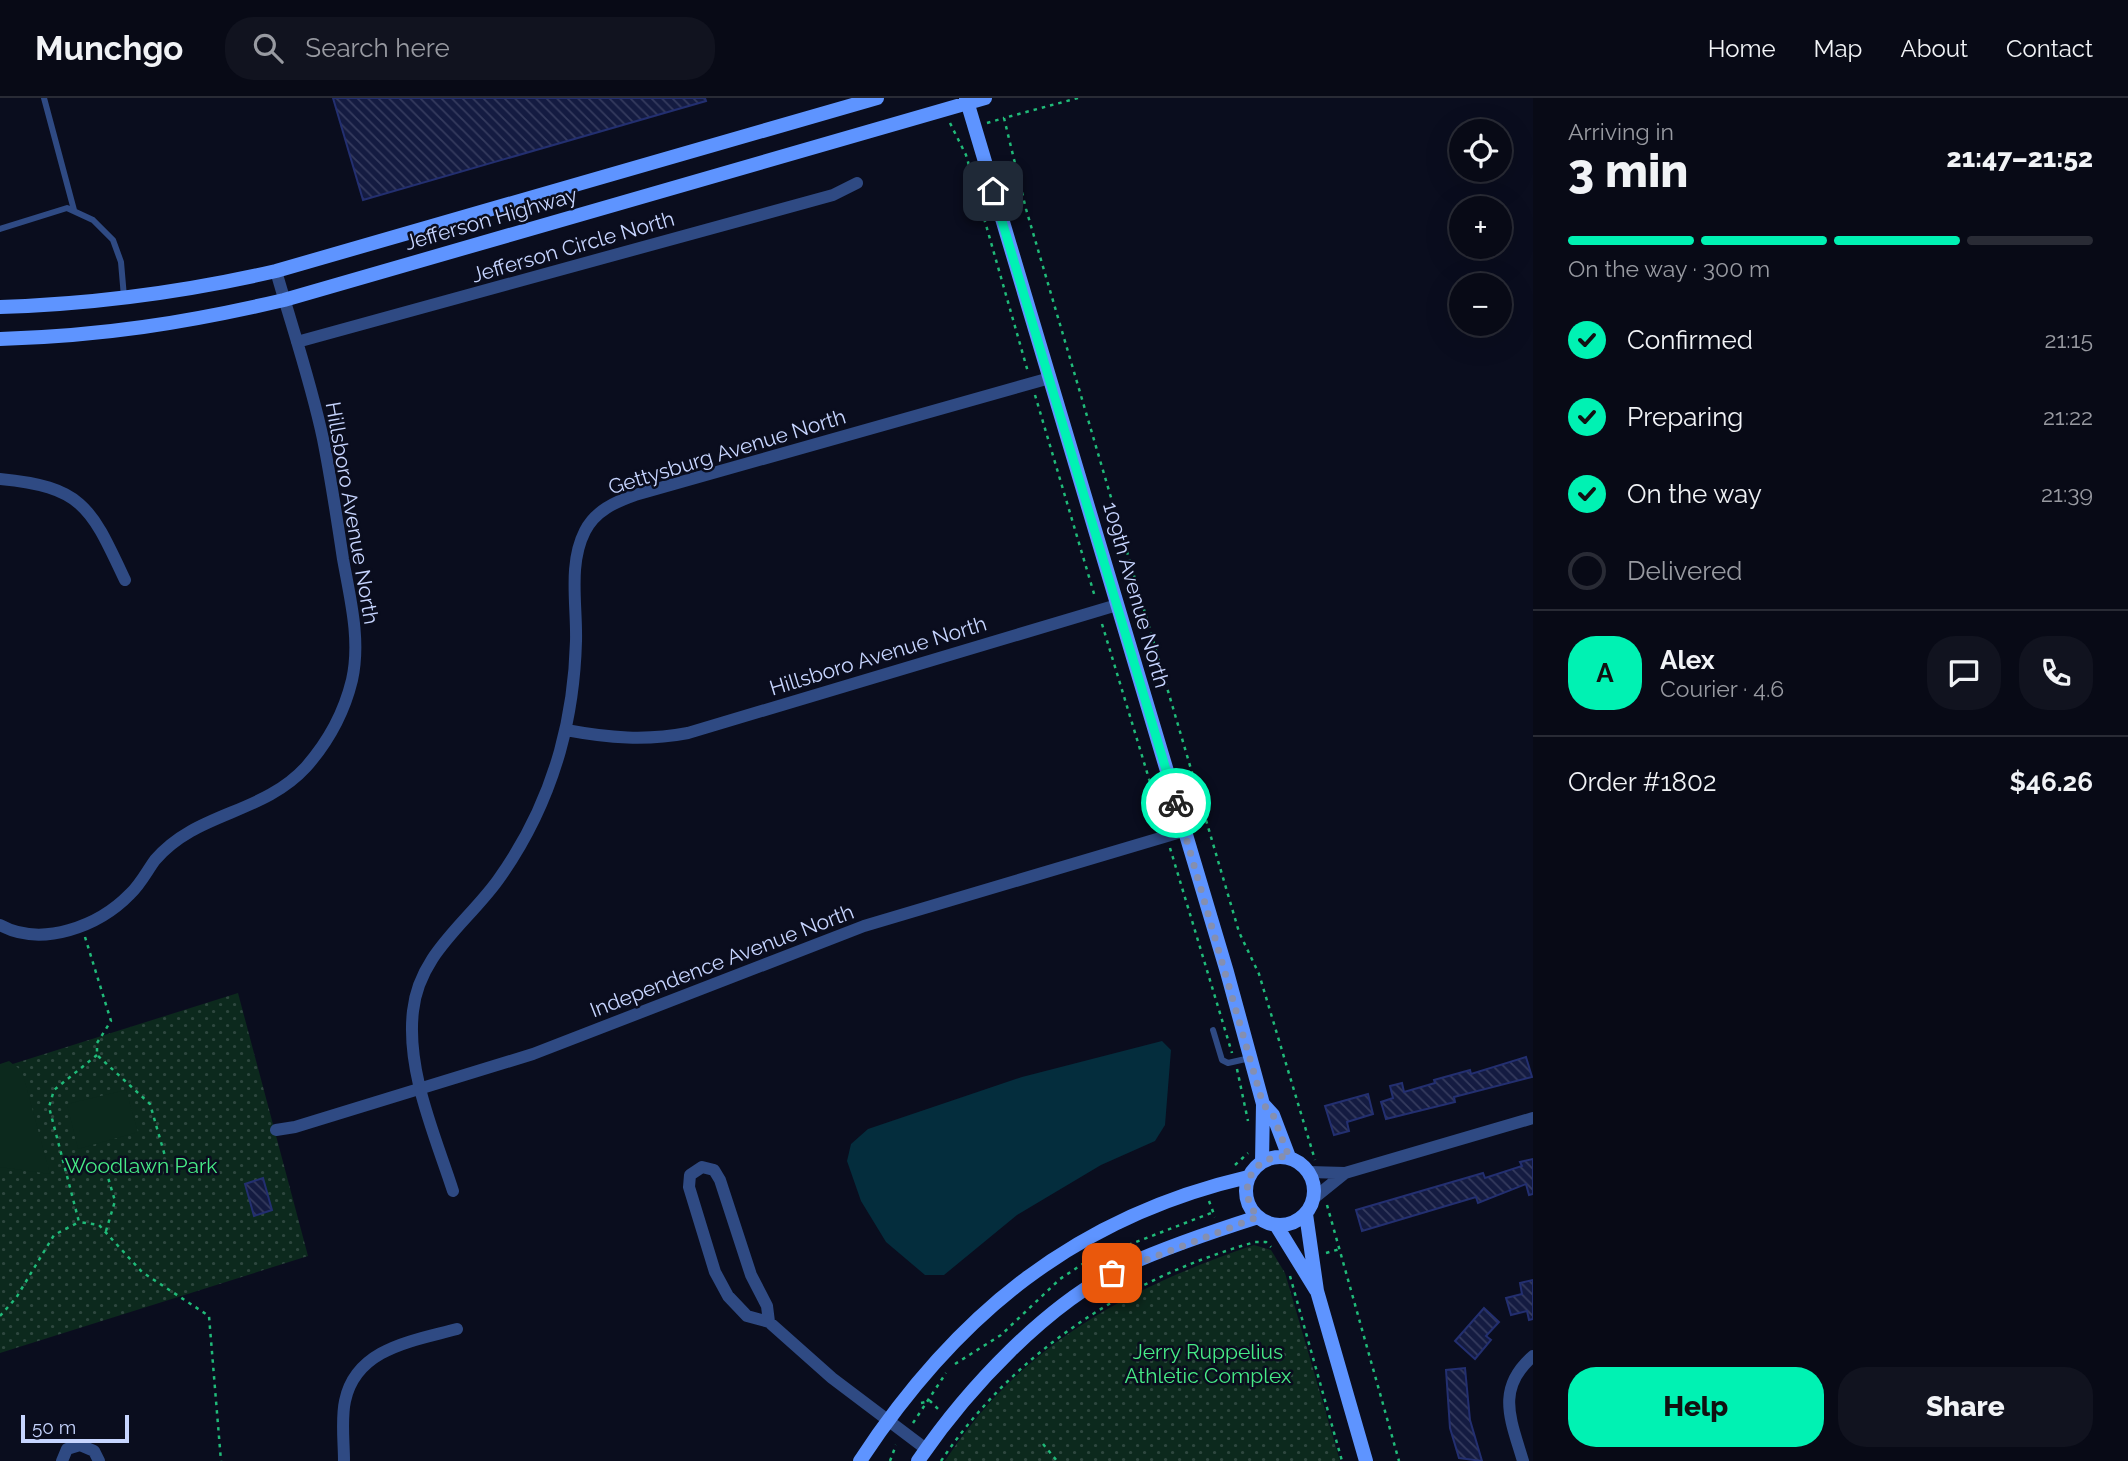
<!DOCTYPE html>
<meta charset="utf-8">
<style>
body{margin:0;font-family:Raleway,sans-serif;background:#11131f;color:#f1f3f6;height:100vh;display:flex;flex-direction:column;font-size:26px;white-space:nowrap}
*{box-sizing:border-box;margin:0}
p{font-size:23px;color:#989aa1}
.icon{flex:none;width:38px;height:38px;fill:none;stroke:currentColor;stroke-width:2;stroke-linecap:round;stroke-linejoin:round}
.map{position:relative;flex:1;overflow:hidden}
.details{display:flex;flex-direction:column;background:#080a16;width:595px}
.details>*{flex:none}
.buttons{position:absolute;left:1449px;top:21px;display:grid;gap:14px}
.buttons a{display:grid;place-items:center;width:63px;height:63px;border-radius:50%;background:#080a16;box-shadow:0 7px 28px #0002,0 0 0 2px #292b35;font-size:35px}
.scale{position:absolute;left:21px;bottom:18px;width:108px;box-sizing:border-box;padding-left:7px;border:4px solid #c7d5ff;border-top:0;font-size:19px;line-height:24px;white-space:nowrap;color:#c7d5ff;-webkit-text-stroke:5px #0a0d1e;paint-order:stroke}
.pin{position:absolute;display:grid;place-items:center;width:60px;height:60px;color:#fff;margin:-30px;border-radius:14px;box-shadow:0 4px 10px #0006}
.courier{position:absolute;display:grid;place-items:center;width:70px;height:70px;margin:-35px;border:5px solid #00f2b3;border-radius:50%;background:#fff;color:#222;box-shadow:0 2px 9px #0007}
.head em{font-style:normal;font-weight:800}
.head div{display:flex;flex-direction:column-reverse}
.head{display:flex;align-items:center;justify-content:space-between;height:119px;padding:0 35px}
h1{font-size:46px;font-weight:800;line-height:52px}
.bar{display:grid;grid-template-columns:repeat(4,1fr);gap:10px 7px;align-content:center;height:84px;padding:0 35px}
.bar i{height:9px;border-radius:5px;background:#292b35}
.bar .selected{background:#00f2b3}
.bar p{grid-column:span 4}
.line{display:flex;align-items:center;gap:18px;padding:0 35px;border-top:2px solid #292b35}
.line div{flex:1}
.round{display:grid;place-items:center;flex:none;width:74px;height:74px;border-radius:28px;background:#11131f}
ol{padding:0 35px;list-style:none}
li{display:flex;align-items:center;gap:21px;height:77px}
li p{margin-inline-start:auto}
li .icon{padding:7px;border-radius:50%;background:#00f2b3;color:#111;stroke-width:4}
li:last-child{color:#989aa1}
li i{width:38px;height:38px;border:4px solid #292b35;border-radius:50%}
.cta{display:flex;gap:14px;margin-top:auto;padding:14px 35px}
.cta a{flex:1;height:80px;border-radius:28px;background:#00f2b3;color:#111;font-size:28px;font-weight:800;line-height:80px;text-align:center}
.cta a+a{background:#11131f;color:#f1f3f6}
header{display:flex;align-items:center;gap:42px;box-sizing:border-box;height:98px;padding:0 35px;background:#080a16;border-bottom:2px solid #292b35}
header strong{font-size:33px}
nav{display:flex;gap:38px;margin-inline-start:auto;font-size:24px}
.search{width:490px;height:63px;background:#11131f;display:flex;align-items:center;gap:18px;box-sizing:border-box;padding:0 24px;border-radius:28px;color:#989aa1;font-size:26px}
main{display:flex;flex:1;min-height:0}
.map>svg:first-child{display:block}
.grass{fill:url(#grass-dots)}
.garden{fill:#0c291d}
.water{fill:#042d3d}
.building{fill:url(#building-back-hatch);stroke:#232f70;stroke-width:2}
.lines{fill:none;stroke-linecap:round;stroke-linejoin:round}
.path{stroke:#20ba79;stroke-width:2.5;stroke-dasharray:3.5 5;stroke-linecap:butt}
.lane{stroke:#2f4a83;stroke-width:6}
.street{stroke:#2f4a83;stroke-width:12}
.secondary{stroke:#5e94ff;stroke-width:14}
.done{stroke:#858fb0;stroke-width:7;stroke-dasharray:0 12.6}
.route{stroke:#00f2b3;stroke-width:9}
.labels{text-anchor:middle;stroke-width:5;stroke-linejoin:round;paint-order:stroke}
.street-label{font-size:21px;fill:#c7d5ff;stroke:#0a0d1e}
.park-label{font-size:21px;fill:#47eb87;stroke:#0a0d1e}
</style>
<header>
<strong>Munchgo</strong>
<div class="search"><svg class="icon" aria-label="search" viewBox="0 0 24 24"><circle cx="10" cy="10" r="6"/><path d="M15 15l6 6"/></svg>Search here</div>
<nav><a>Home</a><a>Map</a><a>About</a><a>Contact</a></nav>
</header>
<main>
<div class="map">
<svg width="1533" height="1363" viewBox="0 0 1533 1363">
<defs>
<pattern id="grass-dots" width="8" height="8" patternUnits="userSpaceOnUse" patternTransform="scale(1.75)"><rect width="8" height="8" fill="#0c291d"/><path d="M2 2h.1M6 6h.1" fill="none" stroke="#2e473f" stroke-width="1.8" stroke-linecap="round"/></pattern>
<pattern id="building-back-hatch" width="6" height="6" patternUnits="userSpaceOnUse" patternTransform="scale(1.75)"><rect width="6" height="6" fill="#141b41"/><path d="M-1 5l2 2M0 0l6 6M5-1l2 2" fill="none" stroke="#353b5e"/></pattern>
</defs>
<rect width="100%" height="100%" fill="#0a0d1e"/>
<!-- grass -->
<path class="grass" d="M238 895 308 1158 0 1255V970Z
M1254 1147 1271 1152 1285 1175 1340 1363H945C1020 1248 1127 1190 1254 1147Z"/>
<!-- garden -->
<path class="garden" d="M9 963 22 973 50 1076 0 1069V966Z
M126 992 138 1034 78 1051 67 1006Z"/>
<!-- water -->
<path class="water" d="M1162 943 1171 952 1165 1027 1155 1043 1101 1067 1017 1117 944 1177H925L886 1144 861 1103 847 1063 851 1046 868 1031 1022 979Z"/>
<!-- building -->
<path class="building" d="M333 0H705L706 3 363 102Z
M1526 959 1532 979 1454 999 1455 1004 1386 1021 1381 1004 1393 1000 1390 988 1402 985 1404 994 1435 985 1434 982 1470 972 1471 976Z
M1368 996 1373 1016 1347 1024 1349 1033 1334 1037 1325 1008Z
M1533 1061V1096L1529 1097 1526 1086 1478 1105 1476 1099 1362 1133 1356 1112 1483 1075 1485 1080 1522 1068 1520 1064Z
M263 1080 272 1112 254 1118 245 1086Z
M1533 1182V1221L1529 1222 1527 1213 1511 1217 1506 1200 1522 1196 1520 1185Z
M1484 1210 1499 1224 1486 1238 1491 1242 1475 1261 1455 1243Z
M1465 1270 1470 1322 1482 1363 1459 1360 1450 1330 1446 1272Z"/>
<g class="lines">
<!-- path -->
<path class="path" d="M1078 0 1004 20 1026 111 1239 834 1259 876 1315 1062
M950 25 966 57 1028 274
M987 25 1004 20
M1035 297 1095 499
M1102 526 1163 727
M1170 750 1232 955
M85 839 111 923 97 945V957L150 1006 165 1058
M97 957 54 992 49 1009 79 1124 99 1127 142 1174 209 1218 221 1363
M1237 971 1248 1023
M1235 1067 1248 1055
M1209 1103 1215 1119
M1327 1107 1399 1363
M106 1133 115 1103 107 1076
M1326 1155 1340 1151
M1290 1178 1342 1363
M0 1218 16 1200 54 1137 79 1124
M955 1266 1001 1237 1060 1181 1087 1163 1211 1115
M921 1305 930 1303 939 1312
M913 1325 946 1275
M1043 1346 1057 1363
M890 1363 896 1347
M941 1363C1015 1253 1128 1180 1255 1144H1266L1271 1149"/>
<!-- lane -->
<path class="lane" d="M44 0 74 112
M0 131 67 110 93 122 113 142 121 164 124 199
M1213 932 1222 962 1228 965 1250 960"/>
<!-- street -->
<path class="street" d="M297 244 833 97 857 85
M0 381C84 389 91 410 125 482
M566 632C609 640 646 643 688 635L1117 507
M0 827C42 850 99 828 130 796 140 787 147 773 155 762 197 713 262 717 306 669 328 644 344 615 352 582 361 542 350 500 343 461 337 421 331 381 323 341 311 284 292 229 276 173
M276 1032 295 1029 533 956 864 828 1184 733
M1309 1074 1345 1075 1314 1100
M1345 1075 1533 1020
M453 1093C435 1037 406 973 413 913 419 856 467 825 498 782 526 743 547 699 560 653 570 617 575 581 576 543 577 507 568 466 585 433 595 413 615 404 635 397L1050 280
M769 1224 767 1208 751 1177 720 1082 714 1072 702 1069 690 1077 689 1089 715 1174 728 1198 747 1218 769 1224 832 1280 926 1351
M62 1363 67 1351 80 1347 94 1353 99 1363
M344 1363C344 1344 341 1321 345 1303 356 1250 413 1243 457 1231
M1523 1363C1511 1322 1495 1291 1533 1258"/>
<!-- secondary -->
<path class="secondary" d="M966 0 1227 874 1263 1006 1262 1064
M0 209C93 206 185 194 276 173L877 0
M0 241C102 238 185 225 284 202L985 0
M1263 1006 1273 1017 1289 1059
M1246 1093a34 34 0 1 1 68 0a34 34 0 1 1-68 0Z
M1306 1116 1317 1193 1366 1363
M1276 1127 1316 1192
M860 1363C956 1217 1075 1119 1248 1079
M918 1363C967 1291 1047 1205 1127 1167 1169 1148 1214 1133 1258 1119"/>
</g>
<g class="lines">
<!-- done -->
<path class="done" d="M1112 1175 1258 1119C1234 1091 1253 1055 1289 1059L1273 1017 1263 1006 1176 705"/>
<!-- route -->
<path class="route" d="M993 93 1176 705"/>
</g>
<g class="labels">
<!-- street labels -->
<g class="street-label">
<text transform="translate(491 121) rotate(-16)" y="7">Jefferson Highway</text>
<text transform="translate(573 149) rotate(-16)" y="7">Jefferson Circle North</text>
<text transform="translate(727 354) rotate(-17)" y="7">Gettysburg Avenue North</text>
<text transform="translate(352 415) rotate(80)" y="7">Hillsboro Avenue North</text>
<text transform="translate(1136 497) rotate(74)" y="7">109th Avenue North</text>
<text transform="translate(878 558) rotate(-17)" y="7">Hillsboro Avenue North</text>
<text transform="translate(722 863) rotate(-21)" y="7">Independence Avenue North</text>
</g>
<!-- park labels -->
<g class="park-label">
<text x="141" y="1075">Woodlawn Park</text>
<text x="1208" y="1261">Jerry Ruppelius<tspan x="1208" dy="24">Athletic Complex</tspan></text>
</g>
</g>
</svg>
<div class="buttons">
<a><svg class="icon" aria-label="locate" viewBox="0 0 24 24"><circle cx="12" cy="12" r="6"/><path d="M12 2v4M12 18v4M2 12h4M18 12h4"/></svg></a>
<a>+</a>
<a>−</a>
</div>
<div class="scale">50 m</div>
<div class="pin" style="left:1112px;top:1175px;background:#ea580c"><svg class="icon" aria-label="bag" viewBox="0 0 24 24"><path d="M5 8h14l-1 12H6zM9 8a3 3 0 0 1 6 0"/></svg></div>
<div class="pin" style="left:993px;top:93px;background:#1f2937"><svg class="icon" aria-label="home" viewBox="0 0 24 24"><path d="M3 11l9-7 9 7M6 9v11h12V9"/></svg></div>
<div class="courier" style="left:1176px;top:705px"><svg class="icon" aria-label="bike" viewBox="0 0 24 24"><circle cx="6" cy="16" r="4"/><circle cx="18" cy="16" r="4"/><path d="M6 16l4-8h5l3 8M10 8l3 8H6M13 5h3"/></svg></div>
</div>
<section class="details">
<div class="head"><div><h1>3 min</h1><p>Arriving in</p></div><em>21:47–21:52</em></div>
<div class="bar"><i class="selected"></i><i class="selected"></i><i class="selected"></i><i></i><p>On the way · 300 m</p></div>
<ol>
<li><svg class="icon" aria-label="check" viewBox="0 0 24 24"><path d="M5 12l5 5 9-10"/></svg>Confirmed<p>21:15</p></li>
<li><svg class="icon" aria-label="check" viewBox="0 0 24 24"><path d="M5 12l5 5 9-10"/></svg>Preparing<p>21:22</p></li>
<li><svg class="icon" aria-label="check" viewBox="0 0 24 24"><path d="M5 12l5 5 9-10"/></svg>On the way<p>21:39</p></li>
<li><i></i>Delivered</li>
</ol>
<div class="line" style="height:126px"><b class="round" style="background:#00f2b3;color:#111">A</b><div><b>Alex</b><p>Courier · 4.6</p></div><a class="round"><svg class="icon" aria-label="chat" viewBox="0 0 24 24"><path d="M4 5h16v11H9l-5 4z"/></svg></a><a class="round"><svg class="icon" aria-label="phone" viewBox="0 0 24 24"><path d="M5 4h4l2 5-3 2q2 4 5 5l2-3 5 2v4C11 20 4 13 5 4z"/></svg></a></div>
<div class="line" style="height:91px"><div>Order #1802</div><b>$46.26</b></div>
<div class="cta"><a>Help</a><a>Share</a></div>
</section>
</main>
